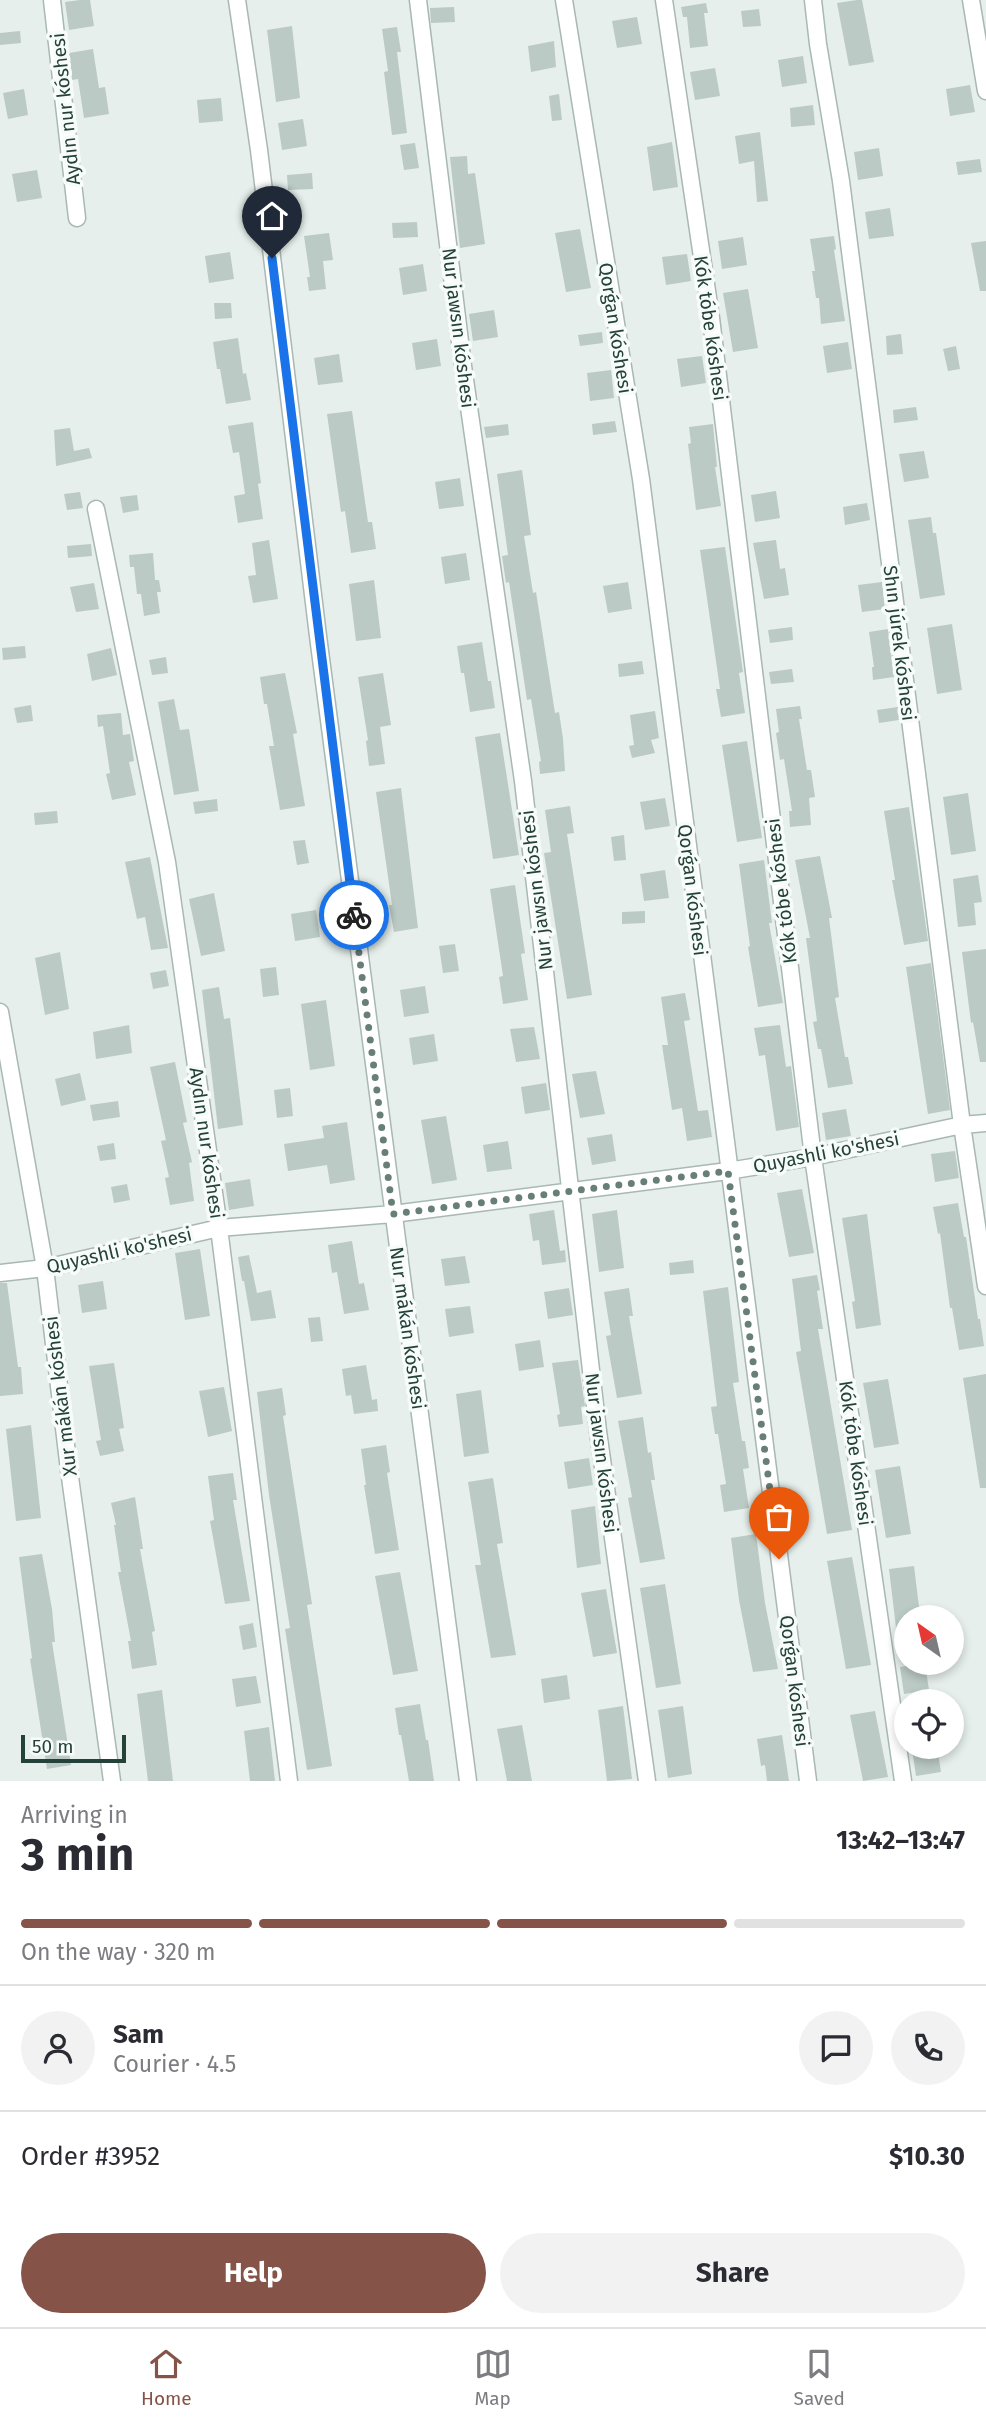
<!DOCTYPE html>
<meta charset="utf-8">
<style>
body{margin:0;font-family:"Fira Sans",sans-serif;background:#f2f2f3;color:#2b2b33;height:100vh;display:flex;flex-direction:column;font-size:26px;white-space:nowrap}
*{box-sizing:border-box;margin:0}
p{font-size:23px;color:#7c7c81}
.icon{flex:none;width:38px;height:38px;fill:none;stroke:currentColor;stroke-width:2;stroke-linecap:round;stroke-linejoin:round}
.map{position:relative;height:1781px;overflow:hidden}
.drawer{display:flex;flex-direction:column;background:#fff;flex:1}
.drawer>*{flex:none}
.needle{width:46px;rotate:326deg}
.buttons{position:absolute;left:894px;top:1605px;display:grid;gap:14px}
.buttons a{display:grid;place-items:center;width:70px;height:70px;border-radius:50%;background:#fff;box-shadow:0 4px 10px #0003;font-size:35px}
.scale{position:absolute;left:21px;bottom:18px;width:105px;box-sizing:border-box;padding-left:7px;border:4px solid #24423a;border-top:0;font-size:19px;line-height:24px;white-space:nowrap;color:#24423a;-webkit-text-stroke:5px #f7fbf9;paint-order:stroke}
.pin{position:absolute;display:grid;place-items:center;width:60px;height:60px;color:#fff;margin:-72px -30px;border-radius:50% 50% 50% 0;rotate:-45deg;box-shadow:0 0 7px #0007}
.pin .icon{rotate:45deg}
.courier{position:absolute;display:grid;place-items:center;width:70px;height:70px;margin:-35px;border:5px solid #1a73e8;border-radius:50%;background:#fff;color:#222;box-shadow:0 2px 9px #0007}
.headline em{font-style:normal;font-weight:700}
.headline div{display:flex;flex-direction:column-reverse}
.headline{display:flex;align-items:center;justify-content:space-between;height:119px;padding:0 21px}
h1{font-size:46px;font-weight:700;line-height:52px}
.bar{display:grid;grid-template-columns:repeat(4,1fr);gap:10px 7px;align-content:center;height:84px;padding:0 21px}
.bar i{height:9px;border-radius:5px;background:#e1e1e2}
.bar .on{background:#855347}
.bar p{grid-column:span 4}
.line{display:flex;align-items:center;gap:18px;padding:0 21px;border-top:2px solid #e1e1e2}
.line div{flex:1}
.round{display:grid;place-items:center;flex:none;width:74px;height:74px;border-radius:37px;background:#f2f2f3}
.button{display:flex;gap:14px;margin-top:auto;padding:14px 21px}
.button a{flex:1;height:80px;border-radius:42px;background:#855347;color:#fff;font-size:28px;font-weight:700;line-height:80px;text-align:center}
.button a+a{background:#f2f2f3;color:#2b2b33}
.tab-bar{display:flex;justify-content:space-around;align-items:center;height:98px;border-top:2px solid #e1e1e2;background:#fff;font-size:19px;color:#7c7c81}
.tab-bar a{display:grid;justify-items:center;gap:4px}
.tab-bar .on{color:#855347}
.map>svg:first-child{display:block}
.building{fill:#bbcac4}
.lines{fill:none;stroke-linecap:round;stroke-linejoin:round}
.minor-casing{stroke:#a8b8b2;stroke-width:19}
.minor{stroke:#fff;stroke-width:16}
.done{stroke:#687f78;stroke-width:7;stroke-dasharray:0 12.6}
.route{stroke:#1a73e8;stroke-width:9}
.labels{text-anchor:middle;stroke-width:7;stroke-linejoin:round;paint-order:stroke}
.street-label{font-size:19px;fill:#24423a;stroke:#f7fbf9}
</style>
<div class="map">
<svg width="986" height="1781" viewBox="0 0 986 1781">
<rect width="100%" height="100%" fill="#e6efeb"/>
<!-- building -->
<path class="building" d="M80 0H90L94 26 69 30 65 2Z
M857 0H862L874 62 849 66 837 3Z
M706 3 708 13H704L708 46 690 48 687 17H683L681 7Z
M454 7 455 22 431 23 430 8Z
M759 9 761 26 743 27 741 11Z
M637 17 642 44 617 48 612 21Z
M292 26 300 98 276 102 267 30Z
M397 27 401 52H397L407 133 392 135 384 72 388 71 382 29Z
M20 31 21 43 0 45V33Z
M554 41 556 67 531 72 528 46Z
M93 49 99 88 105 87 109 114 84 118 78 79 72 80 69 53Z
M803 56 807 83 782 87 778 60Z
M715 68 720 96 695 100 690 72Z
M970 85 975 112 950 116 946 89Z
M24 89 28 115 8 119 3 93Z
M559 94 562 120 552 121 549 96Z
M221 98 223 121 199 123 197 100Z
M813 105 815 125 791 127 790 108Z
M303 119 307 146 282 150 278 123Z
M760 132 768 201 757 202 754 161 739 164 735 136Z
M672 142 678 187 653 191 647 147Z
M415 143 419 168 404 170 400 145Z
M879 148 883 176 858 180 854 152Z
M467 156 468 174 475 173 485 244 460 248 450 157Z
M980 159 982 172 958 175 956 162Z
M37 170 42 198 17 202 12 174Z
M312 173 313 189 288 190 287 175Z
M890 208 894 236 869 239 865 212Z
M417 222 418 237 393 238 392 223Z
M580 229 591 288 566 292 555 233Z
M329 233 333 260 323 261 326 289 309 291 307 277H310L304 236Z
M834 236 836 249 834 250 845 321 821 324 819 298H816L812 271H815L810 239Z
M743 237 747 265 722 269 718 241Z
M986 241V291H980L971 243Z
M230 252 234 279 209 283 205 256Z
M687 254 691 281 666 285 662 257Z
M423 264 427 291 403 295 399 268Z
M748 289 758 348 733 352 723 293Z
M214 303H231L232 318 215 319Z
M494 310 498 337 473 341 469 314Z
M602 332 603 343 580 346 578 335Z
M901 334 903 354 887 355 886 336Z
M238 338 243 374 246 373 251 400 226 404 220 369H217L213 342Z
M437 339 441 366 416 370 412 343Z
M848 342 852 369 827 373 823 346Z
M956 346 960 369 948 371 943 349Z
M339 354 343 382 318 385 314 358Z
M702 356 706 383 681 387 677 359Z
M611 370 614 398 590 401 587 373Z
M916 407 918 420 894 423 893 410Z
M352 411 368 522H372L376 549 351 553 345 511 341 512 327 414Z
M615 421 617 432 593 435 592 424Z
M253 422 261 483 258 484 263 519 238 523 234 496 245 494 239 452 233 453 228 426Z
M508 424 509 435 486 438 484 427Z
M713 424 717 467H715L721 506 696 510 688 444 691 443 689 427Z
M70 428 74 451 89 448 92 458 56 466 54 430Z
M924 451 929 478 904 482 899 454Z
M522 470 531 535 524 536 533 593 536 592 555 713 559 712 563 739 565 771 540 774 539 762 541 761 531 699 527 700 509 582 506 583 502 556 508 555 497 474Z
M460 478 464 506 439 509 435 482Z
M776 491 780 518 755 522 751 495Z
M80 492 83 508 67 510 64 494Z
M137 495 139 510 123 513 120 497Z
M867 503 870 520 845 525 843 507Z
M931 517 933 533H936L945 595 920 599 908 520Z
M269 540 278 599 253 603 248 576 256 575 252 543Z
M776 540 780 569 785 568 789 595 764 599 753 543Z
M91 544 92 556 68 558 67 546Z
M725 547 743 672 739 673 745 713 721 717 716 689H720L700 550Z
M153 553 155 580H159L161 592H157L160 613 144 616 141 594H137L134 567H130L129 555Z
M466 553 470 580 445 584 441 557Z
M374 580 381 638 356 641 349 584Z
M628 582 632 609 608 613 603 586Z
M882 582 885 609 862 612 858 585Z
M94 583 99 609 76 612 70 587Z
M952 624 962 690 937 694 927 628Z
M792 627 793 640 770 643 768 630Z
M888 629 894 677 873 680 872 667H874L869 632Z
M482 642 488 681H491L495 708 470 712 464 673H461L457 646Z
M25 646 26 658 3 660 2 648Z
M111 648 117 675 92 681 87 654Z
M166 657 168 673 152 675 149 660Z
M642 661 644 674 619 677 618 664Z
M792 669 794 682 771 684 769 672Z
M285 673 297 733 293 734 305 806 280 810 269 746H274L267 704H264L260 677Z
M383 673 391 725 380 727 385 764 369 766 366 741 368 740 358 677Z
M174 699 180 730 189 729 199 791 174 795 158 702Z
M31 705 33 721 17 723 14 708Z
M800 706 802 719H799L807 770H811L815 797 809 798 811 825 790 827 789 811H792L784 759 780 760 776 733 779 732 776 709Z
M898 707 899 720 879 723 877 710Z
M655 711 659 738 651 740 655 753 632 758 629 746 634 745 630 715Z
M121 713 123 735 130 734 134 761 129 762 136 795 112 800 106 774 110 773 103 726 98 727 97 715Z
M500 733 519 855 493 859 475 737Z
M747 741 762 838 737 842 722 745Z
M401 788 418 928 394 932 389 905H392L376 792Z
M968 793 976 851 951 855 943 797Z
M665 798 670 826 645 830 640 802Z
M217 799 218 811 195 814 193 802Z
M570 806 574 833 567 834 592 995 567 999 544 853 551 852 545 810Z
M909 807 928 941 904 945 892 880H895L884 811Z
M57 811 58 823 35 825 34 813Z
M624 835 626 860 614 861 611 837Z
M305 840 309 863 297 865 293 841Z
M820 856 832 918H829L839 997 835 998 845 1057H848L853 1084 828 1088 821 1049H818L813 1022 817 1021 806 938H810L795 860Z
M150 857 168 948 151 950 145 917 137 919 125 862Z
M764 860 772 923H769L783 1003 758 1007 748 947 750 946 739 864Z
M665 870 669 898 644 901 640 874Z
M978 875 982 902 974 903 976 925 958 927 953 879Z
M515 885 525 953 521 954 528 1000 503 1004 499 977 503 976 490 889Z
M214 893 225 951 201 956 189 899Z
M316 910 320 937 295 941 291 914Z
M645 911V923L622 924V912Z
M455 944 459 971 443 973 439 946Z
M986 949V1062H980L973 1022 971 1023 962 952Z
M60 952 69 1009 45 1015 35 958Z
M931 963 950 1110 928 1114 906 967Z
M276 967 279 995 263 997 260 969Z
M166 970 169 986 153 989 150 973Z
M425 986 429 1013 404 1017 400 990Z
M219 987 224 1019 230 1018 243 1125 218 1129 202 990Z
M685 993 690 1020 684 1021 698 1111 708 1110 712 1137 687 1141 682 1108 672 1110 662 1045H668L661 997Z
M326 1000 335 1066 310 1070 301 1004Z
M129 1025 132 1053 96 1059 93 1032Z
M780 1025 786 1067 791 1066 799 1127 776 1131 765 1055 759 1056 754 1028Z
M534 1027 540 1059 516 1062 510 1029Z
M434 1034 438 1061 413 1065 409 1038Z
M175 1062 187 1122 183 1123 192 1162 189 1163 194 1201 170 1205 165 1178 169 1177 161 1141 166 1140 150 1067Z
M596 1071 605 1114 580 1118 572 1074Z
M80 1073 86 1100 61 1106 55 1079Z
M546 1083 550 1110 525 1114 521 1087Z
M290 1088 293 1116 277 1118 274 1090Z
M118 1101 120 1117 93 1121 90 1105Z
M846 1109 851 1136 826 1140 822 1113Z
M446 1116 457 1180 432 1184 421 1120Z
M347 1122 355 1180 330 1184 327 1165 288 1171 284 1144 324 1138 322 1126Z
M612 1134 616 1161 592 1165 587 1138Z
M508 1141 512 1169 487 1172 483 1145Z
M114 1143 116 1159 100 1161 97 1146Z
M955 1151 959 1178 935 1182 931 1154Z
M250 1179 254 1206 229 1210 225 1183Z
M127 1184 130 1200 114 1203 111 1187Z
M802 1189 814 1253 789 1257 777 1193Z
M958 1203 964 1237H966L978 1319H980L984 1346 959 1350 952 1308H950L940 1233 938 1234 933 1207Z
M554 1210 560 1251 565 1250 566 1262 542 1265 539 1240 533 1241 529 1214Z
M617 1210 624 1268 599 1272 592 1214Z
M867 1214 881 1325 856 1329 852 1302 855 1301 842 1218Z
M352 1241 359 1284 364 1283 369 1310 344 1314 337 1272 332 1273 328 1245Z
M200 1249 210 1316 185 1320 175 1253Z
M249 1255 257 1293 271 1290 276 1318 251 1321 244 1281H242L238 1257Z
M465 1256 470 1283 445 1286 441 1259Z
M693 1260 694 1273 670 1275 669 1263Z
M817 1275 820 1290 817 1291 823 1329H818L852 1530 827 1534 796 1352 801 1351 792 1279Z
M103 1281 107 1309 82 1313 78 1285Z
M0 1283H7L18 1367H21L23 1394 0 1396Z
M728 1287 739 1382 733 1383 742 1441H745L749 1468 743 1469 749 1508 724 1512 720 1485 726 1484 718 1434H715L711 1407 717 1406 703 1291Z
M569 1288 573 1315 548 1319 544 1292Z
M629 1288 633 1316H629L642 1394 617 1398 606 1336 611 1335 604 1292Z
M470 1306 474 1333 449 1337 445 1309Z
M320 1317 323 1341 311 1342 308 1318Z
M540 1340 544 1367 519 1371 515 1344Z
M578 1360 585 1406 581 1407 583 1424 559 1427 557 1415 560 1414 552 1363Z
M114 1363 124 1428 119 1429 124 1451 100 1456 96 1441 101 1440 89 1366Z
M366 1365 372 1400 377 1399 378 1411 354 1414 351 1395 346 1396 342 1369Z
M986 1374V1488H980L963 1378Z
M888 1379 899 1444 874 1448 863 1383Z
M224 1387 232 1431 208 1437 199 1391Z
M282 1388 286 1415 283 1416 312 1604 307 1605 332 1766 307 1770 285 1629 290 1628 269 1495 257 1392Z
M481 1390 489 1453 464 1457 456 1394Z
M643 1417 648 1453 651 1452 655 1480H651L665 1559 640 1563 628 1498 632 1497 618 1421Z
M31 1425 41 1518 16 1521 6 1429Z
M386 1445 390 1472 387 1473 399 1550 375 1554 364 1485H366L361 1449Z
M589 1458 593 1485 568 1489 564 1462Z
M900 1466 911 1534 886 1538 875 1470Z
M233 1473 237 1500H233L250 1601 225 1604 210 1521 214 1520 208 1476Z
M493 1478 503 1543 497 1544 516 1655 491 1658 475 1565H481L468 1482Z
M135 1497 143 1549H140L155 1631 152 1632 157 1665 132 1669 128 1641H131L118 1572H121L114 1525H116L111 1503Z
M595 1506 601 1564 577 1568 571 1510Z
M756 1534 765 1603 778 1669 753 1672 739 1600 731 1538Z
M42 1554 52 1609 55 1642H52L71 1765 47 1769 30 1659 32 1658 19 1557Z
M852 1557 871 1665 846 1669 827 1561Z
M914 1566 920 1615 906 1617V1661H900L889 1569Z
M400 1572 418 1671 393 1675 375 1576Z
M665 1584 681 1684 656 1688 640 1588Z
M606 1589 617 1653 593 1657 581 1593Z
M253 1623 257 1647 243 1650 239 1626Z
M925 1663 929 1690 904 1694 900 1667Z
M567 1675 570 1699 544 1703 541 1679Z
M256 1676 261 1703 236 1707 232 1679Z
M162 1690 173 1781H148L137 1694Z
M420 1704 426 1740H428L434 1781H409L401 1735H399L395 1708Z
M623 1706 632 1779 607 1781 598 1710Z
M683 1706 692 1774 668 1778 658 1710Z
M875 1711 888 1777 863 1781 850 1715Z
M522 1725 532 1781H507L497 1729Z
M269 1727 275 1781H250L244 1731Z
M782 1735 789 1781H767L765 1765 761 1766 757 1739Z
M925 1746H937L941 1772 916 1776 912 1749Z"/>
<g class="lines">
<defs>
<path id="minor" d="M52 0 77 218
M237 0 259 150 318 636 468 1781
M418 0 463 366 523 781 598 1431 647 1781
M564 0 641 479 808 1781
M664 0 711 318 813 1157 903 1781
M813 0 818 44 841 181 962 1125 986 1286
M971 0 986 91
M96 509 167 862 219 1228 289 1781
M0 1012 45 1268 69 1470 112 1781
M0 1273 45 1268 219 1228 393 1214 728 1171 813 1157 962 1125 986 1123"/>
</defs>
<!-- minor casing -->
<use href="#minor" class="minor-casing"/>
<!-- minor -->
<use href="#minor" class="minor"/>
</g>
<g class="lines">
<!-- done -->
<path class="done" d="M354 915 393 1214 728 1171 779 1559"/>
<!-- route -->
<path class="route" d="M272 258 354 915"/>
</g>
<g class="labels">
<!-- street labels -->
<g class="street-label">
<text transform="translate(65 109) rotate(-96)" y="7">Aydın nur kóshesi</text>
<text transform="translate(459 328) rotate(83)" y="7">Nur jawsın kóshesi</text>
<text transform="translate(616 328) rotate(81)" y="7">Qorǵan kóshesi</text>
<text transform="translate(711 328) rotate(82)" y="7">Kók tóbe kóshesi</text>
<text transform="translate(900 643) rotate(83)" y="7">Shın júrek kóshesi</text>
<text transform="translate(536 890) rotate(-97)" y="7">Nur jawsın kóshesi</text>
<text transform="translate(693 890) rotate(83)" y="7">Qorǵan kóshesi</text>
<text transform="translate(781 891) rotate(-97)" y="7">Kók tóbe kóshesi</text>
<text transform="translate(207 1143) rotate(82)" y="7">Aydın nur kóshesi</text>
<text transform="translate(826 1152) rotate(-11)" y="7">Quyashli ko'shesi</text>
<text transform="translate(119 1250) rotate(-13)" y="7">Quyashli ko'shesi</text>
<text transform="translate(408 1328) rotate(82)" y="7">Nur mákán kóshesi</text>
<text transform="translate(60 1396) rotate(-97)" y="7">Xur mákán kóshesi</text>
<text transform="translate(602 1453) rotate(83)" y="7">Nur jawsın kóshesi</text>
<text transform="translate(856 1453) rotate(82)" y="7">Kók tóbe kóshesi</text>
<text transform="translate(795 1681) rotate(83)" y="7">Qorǵan kóshesi</text>
</g>
</g>
</svg>
<div class="buttons">
<a><svg class="needle" viewBox="-14 -14 28 28"><path d="M0-13l5 13h-10z" fill="#e53935"/><path d="M0 13l5-13h-10z" fill="#7c7c81"/></svg></a>
<a><svg class="icon" aria-label="locate" viewBox="0 0 24 24"><circle cx="12" cy="12" r="6"/><path d="M12 2v4M12 18v4M2 12h4M18 12h4"/></svg></a>
</div>
<div class="scale">50 m</div>
<div class="pin" style="left:779px;top:1559px;background:#ea580c"><svg class="icon" aria-label="bag" viewBox="0 0 24 24"><path d="M5 8h14l-1 12H6zM9 8a3 3 0 0 1 6 0"/></svg></div>
<div class="pin" style="left:272px;top:258px;background:#1f2937"><svg class="icon" aria-label="home" viewBox="0 0 24 24"><path d="M3 11l9-7 9 7M6 9v11h12V9"/></svg></div>
<div class="courier" style="left:354px;top:915px"><svg class="icon" aria-label="bike" viewBox="0 0 24 24"><circle cx="6" cy="16" r="4"/><circle cx="18" cy="16" r="4"/><path d="M6 16l4-8h5l3 8M10 8l3 8H6M13 5h3"/></svg></div>
</div>
<section class="drawer">
<div class="headline"><div><h1>3 min</h1><p>Arriving in</p></div><em>13:42–13:47</em></div>
<div class="bar"><i class="on"></i><i class="on"></i><i class="on"></i><i></i><p>On the way · 320 m</p></div>
<div class="line" style="height:126px"><a class="round"><svg class="icon" aria-label="person" viewBox="0 0 24 24"><circle cx="12" cy="8" r="4"/><path d="M4 21q1-7 8-7t8 7"/></svg></a><div><b>Sam</b><p>Courier · 4.5</p></div><a class="round"><svg class="icon" aria-label="chat" viewBox="0 0 24 24"><path d="M4 5h16v11H9l-5 4z"/></svg></a><a class="round"><svg class="icon" aria-label="phone" viewBox="0 0 24 24"><path d="M5 4h4l2 5-3 2q2 4 5 5l2-3 5 2v4C11 20 4 13 5 4z"/></svg></a></div>
<div class="line" style="height:91px"><div>Order #3952</div><b>$10.30</b></div>
<div class="button"><a>Help</a><a>Share</a></div>
</section>
<nav class="tab-bar">
<a class="on"><svg class="icon" aria-label="home" viewBox="0 0 24 24"><path d="M3 11l9-7 9 7M6 9v11h12V9"/></svg>Home</a>
<a><svg class="icon" aria-label="map" viewBox="0 0 24 24"><path d="M3 6l6-2 6 2 6-2v14l-6 2-6-2-6 2zM9 4v14M15 6v14"/></svg>Map</a>
<a><svg class="icon" aria-label="saved" viewBox="0 0 24 24"><path d="M7 4h10v16l-5-4-5 4z"/></svg>Saved</a>
</nav>
